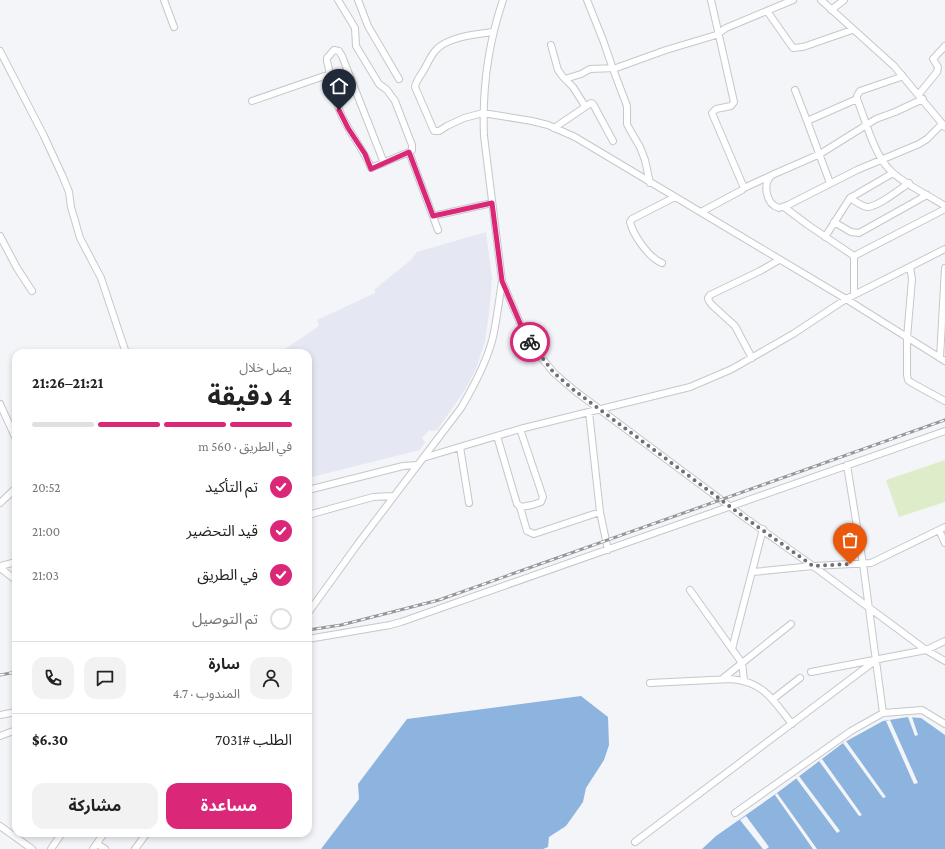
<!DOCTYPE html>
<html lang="ar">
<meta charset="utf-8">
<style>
body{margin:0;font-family:"Crimson Pro","Noto Sans Arabic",serif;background:#f2f2f2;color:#222;direction:rtl;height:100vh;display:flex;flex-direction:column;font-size:15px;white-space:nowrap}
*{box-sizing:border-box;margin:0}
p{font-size:13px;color:#767676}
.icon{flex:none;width:22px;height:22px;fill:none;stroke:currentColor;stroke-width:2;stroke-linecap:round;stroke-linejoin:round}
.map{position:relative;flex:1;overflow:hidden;direction:ltr}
.drawer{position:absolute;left:12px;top:349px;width:300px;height:488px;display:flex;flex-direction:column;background:#fff;border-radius:12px;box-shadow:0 2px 6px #0003;direction:rtl}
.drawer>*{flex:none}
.pin{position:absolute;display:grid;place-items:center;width:34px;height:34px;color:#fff;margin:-41px -17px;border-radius:50% 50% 50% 0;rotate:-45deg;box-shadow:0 0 4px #0007}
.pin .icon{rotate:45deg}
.courier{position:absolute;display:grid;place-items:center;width:40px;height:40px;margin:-20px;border:3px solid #db2777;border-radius:50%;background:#fff;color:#222;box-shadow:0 1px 5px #0007}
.overview em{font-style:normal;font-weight:700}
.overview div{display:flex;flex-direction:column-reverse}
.overview{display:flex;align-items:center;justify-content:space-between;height:68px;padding:0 20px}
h1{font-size:26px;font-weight:700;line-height:30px}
.bar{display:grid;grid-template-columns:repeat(4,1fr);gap:6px 4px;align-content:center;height:48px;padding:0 20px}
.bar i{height:5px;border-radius:3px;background:#e0e0e0}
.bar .active{background:#db2777}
.bar p{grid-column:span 4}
.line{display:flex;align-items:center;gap:10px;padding:0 20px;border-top:1px solid #e0e0e0}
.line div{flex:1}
.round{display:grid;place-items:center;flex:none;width:42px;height:42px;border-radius:12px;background:#f2f2f2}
ol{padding:0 20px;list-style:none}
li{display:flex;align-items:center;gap:12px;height:44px}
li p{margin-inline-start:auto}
li .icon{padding:4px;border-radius:50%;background:#db2777;color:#fff;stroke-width:4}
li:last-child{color:#767676}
li i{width:22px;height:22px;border:2px solid #e0e0e0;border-radius:50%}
.button{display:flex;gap:8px;margin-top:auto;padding:8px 20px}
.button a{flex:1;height:46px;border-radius:12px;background:#db2777;color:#fff;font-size:16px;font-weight:700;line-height:46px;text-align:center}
.button a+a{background:#f2f2f2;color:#222}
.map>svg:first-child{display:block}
.built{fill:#e5e8f3}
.green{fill:#ddedca}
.water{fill:#8db4de}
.pier{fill:#f3f5f9}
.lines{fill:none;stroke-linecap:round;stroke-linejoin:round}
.minor-casing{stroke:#c6c7cb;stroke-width:8}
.minor{stroke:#fff;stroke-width:6}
.rail-casing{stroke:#95979a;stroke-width:3}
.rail{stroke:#fff;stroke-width:1.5;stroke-dasharray:4.5;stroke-linecap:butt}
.done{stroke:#707174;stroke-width:4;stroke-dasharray:0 7.2}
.route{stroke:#db2777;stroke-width:5}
</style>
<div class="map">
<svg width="945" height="849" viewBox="0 0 945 849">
<rect width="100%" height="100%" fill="#f3f5f9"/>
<!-- built -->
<path class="built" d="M486 232 492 278 489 314 485 341 476 369 465 390 437 430 432 431 429 430 422 438 425 442 420 450 308 478V353H279L319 326 317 320 375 293V289L411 260 417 252Z"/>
<!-- green -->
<path class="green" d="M945 460V502L899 517 886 480Z"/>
<!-- water -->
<path class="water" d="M581 696 608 717 609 745 604 760 586 788 583 802 566 826 549 837 548 847 543 849H321L359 799 358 784 407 719Z
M908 717 921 718 945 735V849H702L716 836 777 793 843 743 883 721Z"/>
<!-- pier -->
<path class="pier" d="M908 717H912L918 735 915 736Z
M890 720 918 783 914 784 886 721Z
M846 741 886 797 883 798 843 743Z
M822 759 862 815 859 816 819 761Z
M799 776 840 831 837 833 796 778Z
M777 793 817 849H813L775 795Z
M746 816 769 847 766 849H763L740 820Z"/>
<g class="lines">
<defs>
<path id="minor" d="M164 0 174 27
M338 0 355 28 356 46 379 84 387 90 395 101 412 145V150L409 152 371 168C363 147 346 130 339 109 333 94 331 77 327 61V58L334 50 339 51 342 56 384 163
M358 0 368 26 399 79
M503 0C488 44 482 89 484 136L502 281 523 330 532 346 554 373 575 391 744 517 813 566 926 650 945 661
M587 0 603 40 613 69 627 106V124L630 130 640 147 645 160 650 183
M821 0 894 66 945 127
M831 10 844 0
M767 11 793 48 803 47 852 30
M493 32C476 34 446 37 435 51 431 56 428 62 425 68 422 74 416 80 415 87L434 131H439L447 126 464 118 483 113 532 121 548 125 575 137 846 299 945 361
M551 45 558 70 563 77 573 87 585 106
M0 51 44 136 62 175 69 192 71 207 80 238 101 278 126 353
M902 75 898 78 860 91 857 96V99C866 121 873 152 889 169 900 182 930 196 945 206
M565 79 581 74 590 69 616 68 666 50 716 35 726 28 793 0
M795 90 807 121 857 99
M919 94 937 72 938 67 933 59 945 46
M923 99 895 112 876 119 820 154 772 175C762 184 766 204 779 208L788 205 857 170 919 144 927 139 942 124
M252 101 330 74
M807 121 830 183
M554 128 591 103 593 104 613 141
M409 152 438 230
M744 188 770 176
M850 198C855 201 861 206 867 207 878 207 900 189 909 183
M784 207 808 225 854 256
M701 212 742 190 744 188 712 113 716 109 731 106 734 102 711 0
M433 216 492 203
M834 222 851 232 859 233 927 195
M0 236 17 268 32 291
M825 237 850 198 893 173
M662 263C649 258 633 235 630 222L632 219 675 197
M910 267 912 279 907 338V375L908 380 912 383 945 401
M854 295V256L945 209
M752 358 735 326 712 305 709 301 708 298 710 295 760 271 779 260
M940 358 945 268
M0 404 16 439
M589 412 600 512 608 550
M497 436 517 504 521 507 532 505 541 502 543 497 520 429
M460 447 469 503
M423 458 520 429 690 387 732 369 793 334 846 299 945 249
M847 465 863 564 883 713
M308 490 403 466 417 465
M0 503 16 488
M520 507 527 531 534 534 600 512
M308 515 373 497 393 496
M939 530 945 543
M0 566 16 562
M0 568 16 580
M753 572 813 566 871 563 945 527
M690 590 742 663 744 680
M308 613 357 545 461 408C474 386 487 362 493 337 497 319 499 300 502 281
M308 639 390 625 401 622 945 431
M732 649 763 529
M811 672 926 650 945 641
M722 679 791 624
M650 683 731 679C764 682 773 700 792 724
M773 699 800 678
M0 715 16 712
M0 736 16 730
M735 813 851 731 883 713 922 710 945 724
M0 826 32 849
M635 842 876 660
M97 844 105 849
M51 849 62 833
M93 849 104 833
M135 849 147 833"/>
</defs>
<!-- minor casing -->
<use href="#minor" class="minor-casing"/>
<!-- minor -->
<use href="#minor" class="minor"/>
<defs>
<path id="rail" d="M308 630 341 625 439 600 945 420
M0 675 16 672"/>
</defs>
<!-- rail casing -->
<use href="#rail" class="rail-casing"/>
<!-- rail -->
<use href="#rail" class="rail"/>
</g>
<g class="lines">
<!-- done -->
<path class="done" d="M530 342 554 373 575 391 744 517 813 566 850 564"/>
<!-- route -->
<path class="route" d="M339 110 348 128 365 154 371 169 409 152 433 216 492 203 502 281 523 330 530 342"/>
</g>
</svg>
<div class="pin" style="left:850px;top:564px;background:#ea580c"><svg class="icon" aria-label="bag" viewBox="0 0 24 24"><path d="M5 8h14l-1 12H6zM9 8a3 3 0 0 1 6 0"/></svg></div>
<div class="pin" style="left:339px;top:110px;background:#1f2937"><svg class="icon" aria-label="home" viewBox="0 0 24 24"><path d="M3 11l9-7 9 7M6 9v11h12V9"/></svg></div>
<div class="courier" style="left:530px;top:342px"><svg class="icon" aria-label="bike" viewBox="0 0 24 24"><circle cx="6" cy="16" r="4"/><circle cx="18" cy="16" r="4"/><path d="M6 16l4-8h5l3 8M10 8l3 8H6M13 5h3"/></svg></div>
<section class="drawer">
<div class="overview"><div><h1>4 دقيقة</h1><p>يصل خلال</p></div><em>21:21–21:26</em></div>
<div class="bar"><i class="active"></i><i class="active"></i><i class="active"></i><i></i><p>في الطريق · 560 m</p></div>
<ol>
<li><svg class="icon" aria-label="check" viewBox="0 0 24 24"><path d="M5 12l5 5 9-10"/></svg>تم التأكيد<p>20:52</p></li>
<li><svg class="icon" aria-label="check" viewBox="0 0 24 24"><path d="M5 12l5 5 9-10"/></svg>قيد التحضير<p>21:00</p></li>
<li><svg class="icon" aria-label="check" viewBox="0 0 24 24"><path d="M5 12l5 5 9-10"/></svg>في الطريق<p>21:03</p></li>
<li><i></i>تم التوصيل</li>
</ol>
<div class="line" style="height:72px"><a class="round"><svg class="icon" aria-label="person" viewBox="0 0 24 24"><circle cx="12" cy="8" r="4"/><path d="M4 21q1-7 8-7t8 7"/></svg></a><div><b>سارة</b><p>المندوب · 4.7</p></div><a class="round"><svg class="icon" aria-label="chat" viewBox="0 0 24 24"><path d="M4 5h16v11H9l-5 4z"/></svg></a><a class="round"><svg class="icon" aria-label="phone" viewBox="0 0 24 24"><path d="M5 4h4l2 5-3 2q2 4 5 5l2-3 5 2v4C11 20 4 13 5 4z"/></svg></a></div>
<div class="line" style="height:52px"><div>الطلب #7031</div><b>$6.30</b></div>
<div class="button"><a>مساعدة</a><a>مشاركة</a></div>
</section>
</div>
